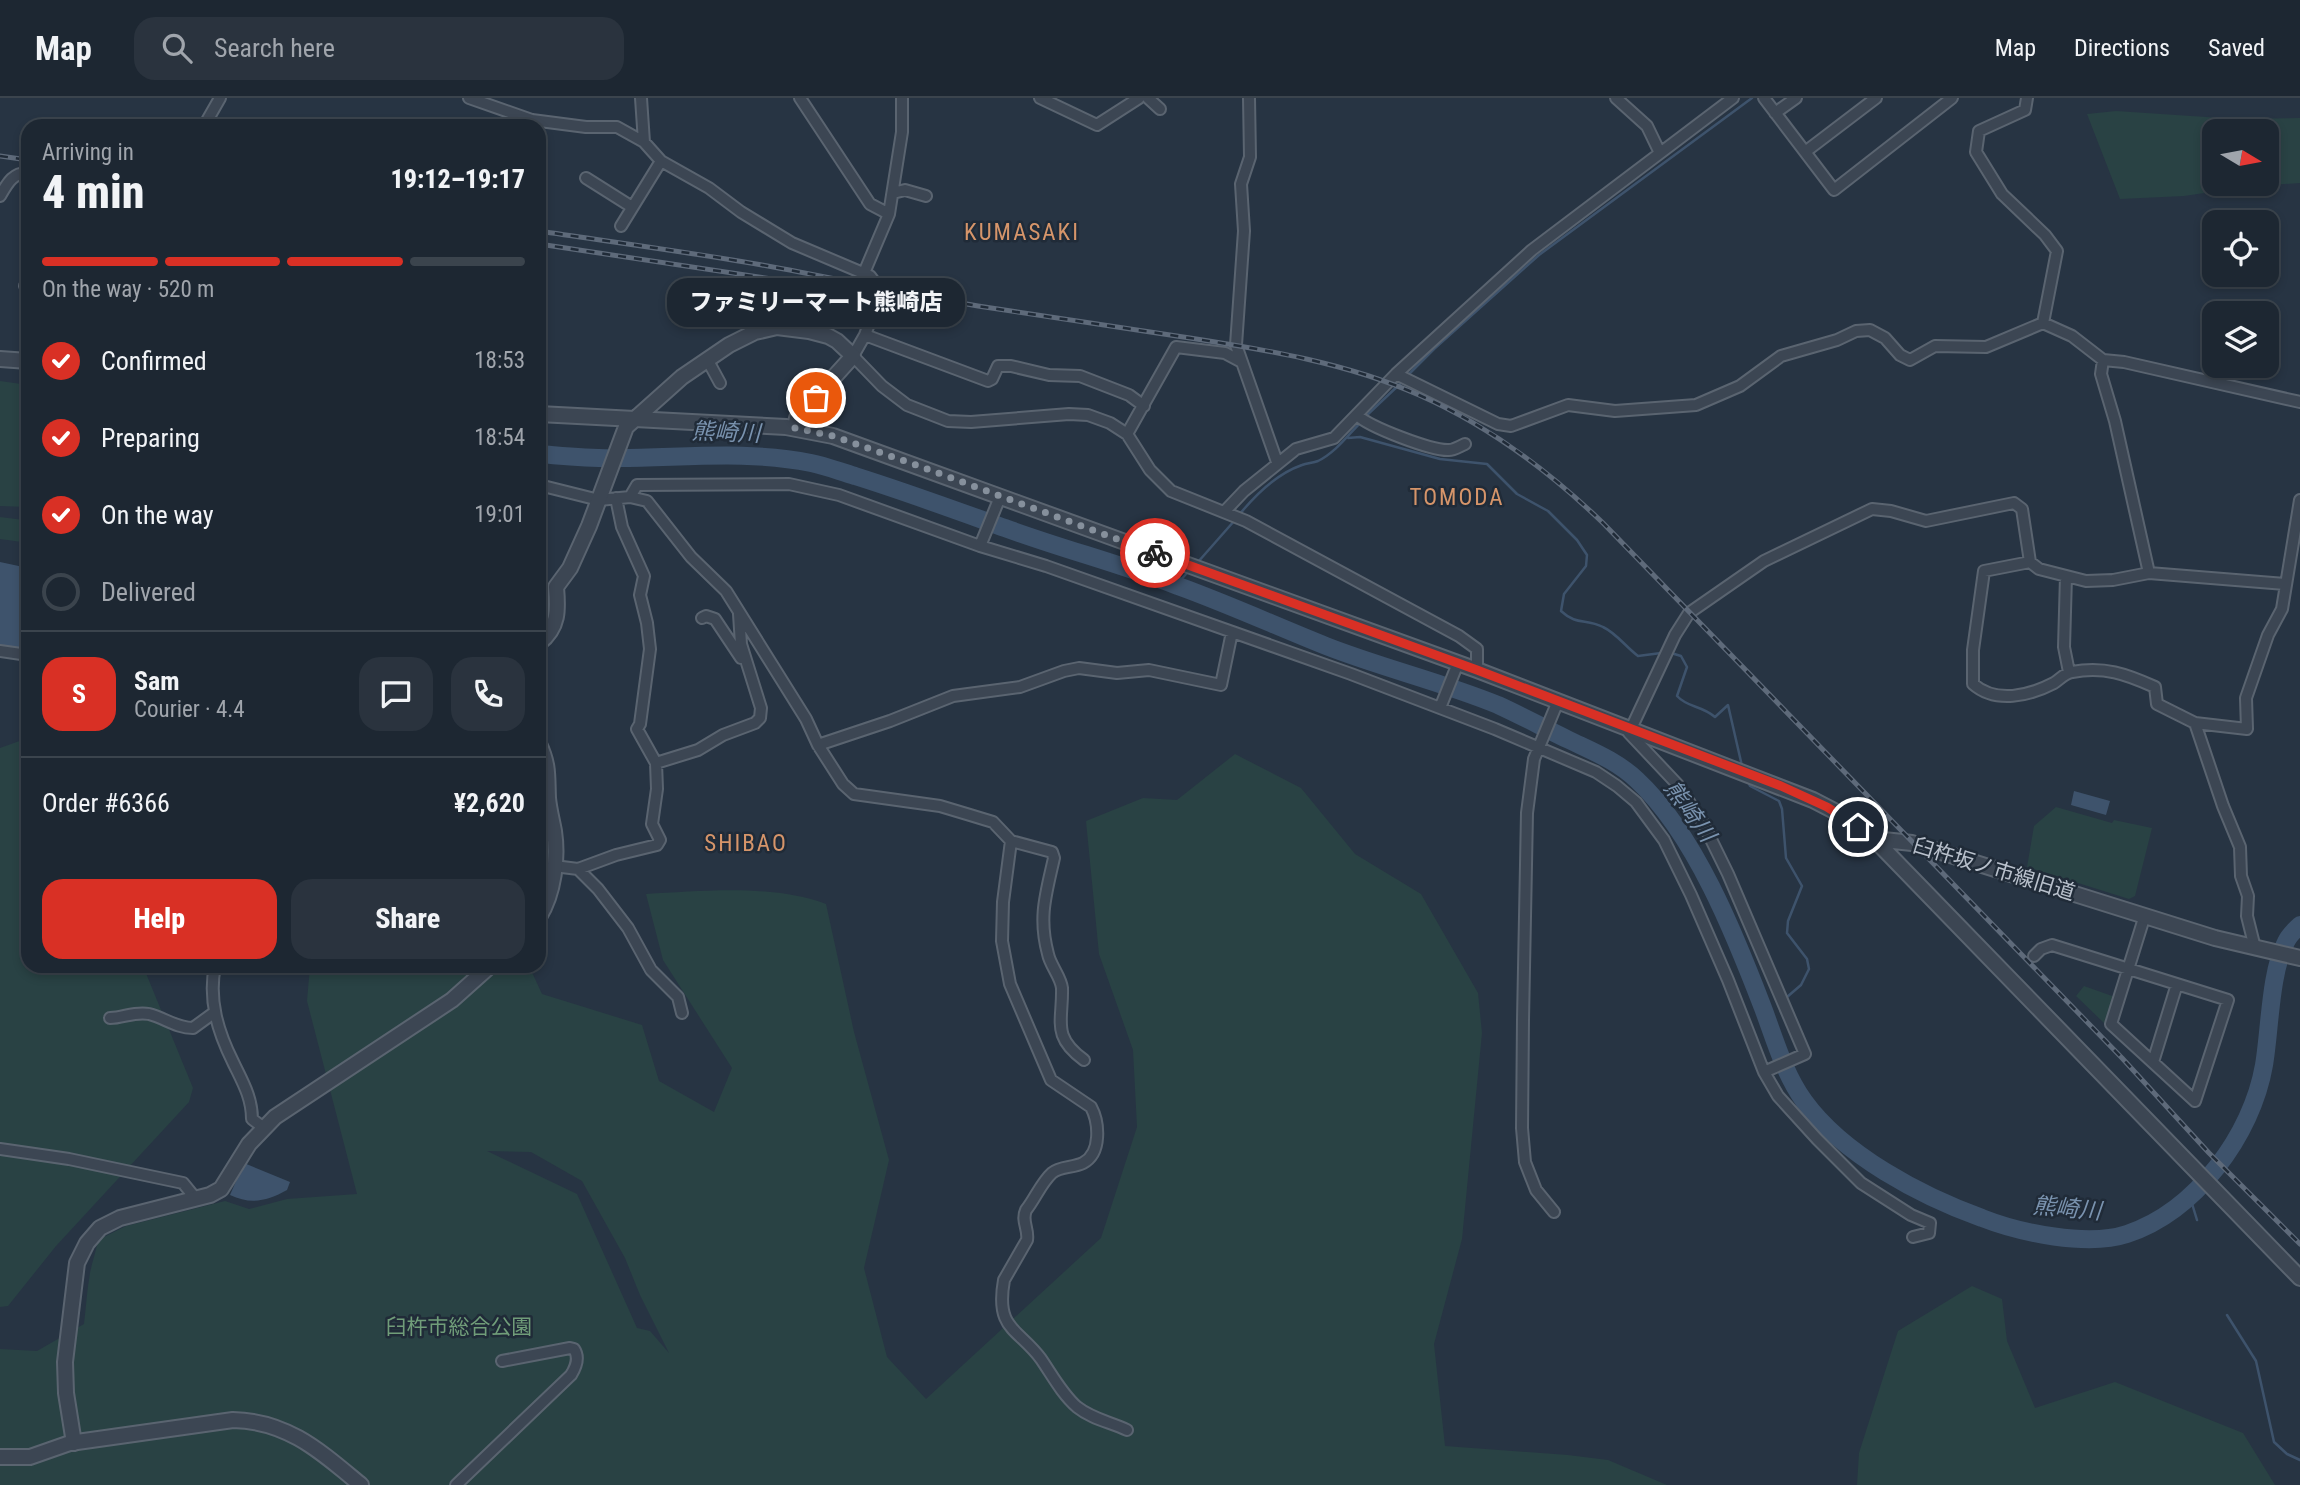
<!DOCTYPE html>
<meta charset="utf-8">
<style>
body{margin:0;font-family:"Roboto Condensed","Noto Sans JP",sans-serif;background:#2a333e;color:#f1f3f6;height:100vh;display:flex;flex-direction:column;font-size:26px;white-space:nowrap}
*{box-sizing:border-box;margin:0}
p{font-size:23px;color:#a0a5ac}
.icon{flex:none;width:38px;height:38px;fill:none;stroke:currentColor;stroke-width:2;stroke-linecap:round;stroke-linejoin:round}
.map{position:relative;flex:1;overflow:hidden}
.sheet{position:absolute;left:21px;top:21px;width:525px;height:854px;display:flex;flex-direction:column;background:#1d2732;border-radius:21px;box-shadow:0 4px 10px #0003,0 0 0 2px #3b444d}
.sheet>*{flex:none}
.needle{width:46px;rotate:100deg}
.fabs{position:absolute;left:2202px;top:21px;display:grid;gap:14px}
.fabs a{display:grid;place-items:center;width:77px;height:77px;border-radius:14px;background:#1d2732;box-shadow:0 4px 10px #0003,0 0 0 2px #3b444d;font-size:35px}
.pin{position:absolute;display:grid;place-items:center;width:60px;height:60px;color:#fff;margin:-30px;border:4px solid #fff;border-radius:50%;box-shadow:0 2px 7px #0007}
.courier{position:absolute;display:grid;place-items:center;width:70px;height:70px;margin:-35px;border:5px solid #d93025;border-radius:50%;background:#fff;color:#222;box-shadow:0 2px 9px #0007}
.bubble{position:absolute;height:49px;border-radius:21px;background:#1d2732;box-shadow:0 4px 10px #0003,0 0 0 2px #3b444d;font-size:23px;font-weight:800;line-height:49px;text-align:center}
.headline em{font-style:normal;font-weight:800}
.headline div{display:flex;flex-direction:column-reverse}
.headline{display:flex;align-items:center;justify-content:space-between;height:119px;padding:0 21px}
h1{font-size:46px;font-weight:800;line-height:52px}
.bar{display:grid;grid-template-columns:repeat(4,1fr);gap:10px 7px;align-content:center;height:84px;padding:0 21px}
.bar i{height:9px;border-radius:5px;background:#3b444d}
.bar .selected{background:#d93025}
.bar p{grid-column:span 4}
.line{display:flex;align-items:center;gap:18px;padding:0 21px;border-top:2px solid #3b444d}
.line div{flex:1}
.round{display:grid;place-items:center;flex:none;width:74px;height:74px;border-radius:21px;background:#2a333e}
ol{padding:0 21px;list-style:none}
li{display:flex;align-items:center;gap:21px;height:77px}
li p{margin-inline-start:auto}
li .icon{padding:7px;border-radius:50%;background:#d93025;color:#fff;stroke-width:4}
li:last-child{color:#a0a5ac}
li i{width:38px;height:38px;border:4px solid #3b444d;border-radius:50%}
.cta{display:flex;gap:14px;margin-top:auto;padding:14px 21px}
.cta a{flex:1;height:80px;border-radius:21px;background:#d93025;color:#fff;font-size:28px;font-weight:800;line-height:80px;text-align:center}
.cta a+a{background:#2a333e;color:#f1f3f6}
header{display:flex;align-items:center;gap:42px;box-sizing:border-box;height:98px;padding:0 35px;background:#1d2732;border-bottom:2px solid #3b444d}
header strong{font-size:33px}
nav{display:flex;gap:38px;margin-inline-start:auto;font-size:24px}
.search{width:490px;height:63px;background:#2a333e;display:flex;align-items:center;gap:18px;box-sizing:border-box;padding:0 24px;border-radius:21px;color:#a0a5ac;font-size:26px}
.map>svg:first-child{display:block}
.green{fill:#294244;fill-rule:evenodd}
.water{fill:#3e536c}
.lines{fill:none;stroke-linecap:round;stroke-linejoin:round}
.stream{stroke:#3e536c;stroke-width:2.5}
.river{stroke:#3e536c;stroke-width:18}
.minor-casing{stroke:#5a6470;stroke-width:14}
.tertiary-casing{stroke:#5a6470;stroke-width:18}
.minor{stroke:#3c4653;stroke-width:10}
.tertiary{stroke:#3c4653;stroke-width:14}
.rail-casing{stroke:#5e6a7a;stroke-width:5}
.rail{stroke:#202b38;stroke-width:2.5;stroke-dasharray:8;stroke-linecap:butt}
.done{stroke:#86909c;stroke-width:7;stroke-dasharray:0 12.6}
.route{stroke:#d93025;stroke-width:9}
.labels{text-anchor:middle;stroke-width:5;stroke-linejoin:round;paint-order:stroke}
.street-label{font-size:21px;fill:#b9c1cc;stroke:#202b38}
.park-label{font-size:21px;fill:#709d79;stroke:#202b38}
.neighbourhood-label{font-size:23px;letter-spacing:2px;fill:#d6956a;stroke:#202b38}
.water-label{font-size:23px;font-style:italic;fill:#7a93af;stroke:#202b38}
</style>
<header>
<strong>Map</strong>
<div class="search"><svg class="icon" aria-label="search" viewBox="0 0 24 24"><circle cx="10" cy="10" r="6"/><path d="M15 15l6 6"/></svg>Search here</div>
<nav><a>Map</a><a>Directions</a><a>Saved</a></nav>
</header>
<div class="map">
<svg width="2300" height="1387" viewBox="0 0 2300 1387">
<rect width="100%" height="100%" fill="#273443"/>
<!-- green -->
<path class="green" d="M2116 13 2236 21 2300 20V85L2252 88 2184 98 2120 101 2087 16ZM2214 33H2266V86H2214Z
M0 283 28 287V409L0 408Z
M0 419 24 422 22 444 0 441Z
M28 640V868H143L193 990 189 1004 56 1148 8 1208 0 1209V650Z
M1235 656 1301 690 1355 756 1421 796 1478 895 1482 935 1462 1141 1434 1246 1445 1348 1568 1357 1608 1362 1667 1387H0V1251L37 1253 84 1226C86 1209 87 1192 90 1175 92 1164 96 1154 98 1142L126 1128 225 1103 249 1111 287 1101 357 1096 307 903 310 868H529L542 896 642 927 659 983 714 1014 732 970 663 862 646 796C703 793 772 786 826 806L854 934 889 1062 864 1170 887 1259 926 1301 1101 1140 1137 1029 1133 952 1099 856 1086 723 1143 700 1177 702ZM487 1053 531 1054 582 1083 625 1160 640 1197 669 1255 650 1233 637 1230 577 1096Z
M2056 709 2112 725 2114 722 2152 730 2135 798 2129 801 2027 769 2034 728Z
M2084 888 2115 899 2108 923 2104 925 2076 898Z
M1972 1188 2002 1201 2007 1243 2035 1310 2115 1284 2243 1335 2275 1387H1857L1859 1355 1898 1233Z"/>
<!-- water -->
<path class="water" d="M0 464 28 470V554L0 547Z
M2074 693 2110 703 2106 717 2071 707Z
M244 1065 290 1084 287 1092C267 1103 251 1107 230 1097Z"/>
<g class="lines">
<!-- stream -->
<path class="stream" d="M1406 279 1434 251 1539 157 1752 0
M1366 318 1402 284
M1348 340 1360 339 1440 361 1487 366 1517 396 1548 413 1577 442 1587 457 1586 468 1564 496 1561 513C1577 528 1586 520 1603 529 1616 535 1626 549 1638 558L1661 555
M1239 417C1256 396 1276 376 1302 367 1307 365 1313 365 1318 363 1336 354 1348 337 1362 323
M1198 464 1235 422
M1176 487 1188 474
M1671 555 1681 558 1687 569 1677 598C1688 610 1701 607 1715 619L1728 607 1742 668
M1747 681 1750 688 1779 703 1782 711 1786 760 1802 788 1788 823 1787 835 1807 861 1809 871 1801 887 1787 899
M2190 1099 2197 1122
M2227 1217 2256 1263 2274 1344 2287 1356 2300 1362"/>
<!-- river -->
<path class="river" d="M539 356C565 358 592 361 619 360 682 360 748 352 811 365 826 368 841 374 855 378 906 394 955 412 1005 430 1062 451 1121 466 1178 488 1228 506 1276 528 1326 548 1382 570 1442 584 1498 607 1522 618 1546 631 1569 642 1594 654 1617 663 1637 682 1695 736 1735 837 1763 910 1775 942 1784 975 1804 1003 1843 1057 1921 1098 1982 1120 2020 1135 2088 1149 2127 1136 2196 1113 2252 1037 2264 967 2270 932 2270 874 2286 844 2289 837 2295 832 2300 827"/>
<defs>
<path id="minor" d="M469 0 532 22 586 29H617L644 44 661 63 709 90 741 114 792 145 870 178 879 190 878 201 865 237 853 258 882 288 907 307 948 323 971 324 1069 316 1088 317 1110 325 1127 336 1150 372 1171 393 1246 423 1459 538 1477 551V572
M641 0 644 44
M800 0 870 106 889 116
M1040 0 1097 27 1139 0
M1148 0 1160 11
M1249 0 1250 59 1241 86 1244 133 1236 247 1277 364
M1616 0 1647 28 1660 55
M1764 0 1834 92 1952 0
M2027 0 2025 12 1979 33 1976 54 2002 96 2045 137 2057 153 2043 225
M1775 15 1796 0
M204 28 220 0
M1805 54 1876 0
M586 80 632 109
M893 95 905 92 926 98
M0 98C7 86 13 74 28 75
M621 128 661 63
M864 175 889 116 902 34V0
M25 188 28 190
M865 237 988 283 992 281 998 268H1011L1049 277 1080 278 1129 297 1144 308
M707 261 720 285
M2103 262 2101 276 2115 323 2149 475
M1396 276 1498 326 1511 328 1568 307 1615 313 1696 307 1740 288 1781 258 1837 242 1856 233 1870 232 1885 240 1900 257 1910 262 1935 248 1986 249 2043 225 2072 238 2103 262 2124 264 2300 304
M1357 317C1369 329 1432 353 1449 352 1454 352 1460 348 1465 346
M1127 336 1176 249 1225 255 1240 263
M539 387 599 402 630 399 647 403 691 459 726 493 806 621 818 647 843 686 854 696 940 708 970 717 993 724 1011 743 1052 754 1054 760C1046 796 1038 819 1048 856 1050 867 1061 879 1062 890 1063 923 1051 938 1084 962
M630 399 637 387 789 386 839 397 980 448 1046 468 1351 576 1495 631 1596 674 1617 688 1636 704 1664 742 1691 797 1728 882 1764 974 1778 998 1817 1041 1861 1085 1911 1117 1930 1125 1929 1135 1913 1139
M1225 413 1244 393 1296 351 1334 340 1396 276 1532 152 1733 0
M980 448 1000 399
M2066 478 2064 549 2069 574
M2285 486 2149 475 2113 482 2086 483 2039 471 2030 464 1984 473 1973 552V586C1996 606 2029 598 2054 585 2060 581 2065 575 2072 574 2104 568 2126 576 2155 589L2157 606 2195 625 2247 631 2246 600 2268 537 2282 511 2300 402
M702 520 706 518 715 521 741 560
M0 553 28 557
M1440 610 1458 565
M2195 625 2223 708 2240 749 2241 778 2248 798 2247 818 2255 850
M818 647 890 623 953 598 1020 589 1064 573 1079 570 1117 575 1149 572 1221 587 1232 534
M656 665 698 652 723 637 755 625 760 620 761 610 741 546 739 516
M1011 743 1003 804 1002 843 1010 886 1051 982 1091 1009C1099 1024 1102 1055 1083 1065 1073 1070 1060 1068 1052 1075 1041 1085 1035 1101 1026 1112 1021 1123 1029 1131 1027 1142L1004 1182C995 1232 1018 1230 1041 1261 1052 1277 1062 1296 1077 1309 1092 1321 1110 1324 1127 1332
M554 768 578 771 616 757 657 747 660 742 652 726 657 691 656 665 637 631 640 626 650 551 647 525 640 497 644 478 622 429 616 400
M578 771 598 791 628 830 651 872 678 899 682 915
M2034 858 2041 851 2052 847 2228 902 2195 1003 2111 926 2145 817
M215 868C208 902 218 934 233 964 242 983 252 999 252 1021L264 1030
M110 920C123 920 135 913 149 916 165 920 176 930 193 930L215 914
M2153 964 2177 886
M1764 974 1805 956 1728 776 1703 725 1678 687 1629 635 1675 537 1689 515 1764 463 1872 411 1891 413 1926 423 2014 405 2022 411 2030 464
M0 1051 69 1061 183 1085 196 1101
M1554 1114 1536 1092 1525 1064 1522 1030 1523 922 1527 715 1534 661 1558 603
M456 1387 571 1277C576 1269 580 1260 574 1251L570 1250 502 1263"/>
<path id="tertiary" d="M0 261 28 263
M539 316 786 329 833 338 1477 572 1813 702 1842 717 1874 741 2300 1180
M539 545C559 530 558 511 556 489L570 470 589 428 626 329 682 279 729 247 755 234 777 229 809 233 828 238 837 243 853 258 797 320 795 330
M539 646C549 667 547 678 548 700 549 711 552 722 554 733 558 760 554 795 539 819
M1874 741 1912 745 2215 840 2300 860
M74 1345 66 1295 65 1264 77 1165 87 1145 100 1130 120 1120 210 1097 221 1091 249 1046 275 1019 452 902 490 868
M0 1359H30L70 1345 233 1322C288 1323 321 1354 361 1387"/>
</defs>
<!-- minor casing -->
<use href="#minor" class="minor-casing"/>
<!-- tertiary casing -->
<use href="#tertiary" class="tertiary-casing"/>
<!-- minor -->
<use href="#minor" class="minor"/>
<!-- tertiary -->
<use href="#tertiary" class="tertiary"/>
<defs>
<path id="rail" d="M0 58 28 62
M539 133C613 144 688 154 762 167 834 180 906 196 978 208 1048 219 1119 229 1190 240 1267 252 1347 265 1419 297 1489 328 1548 372 1603 425L2122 960 2209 1055 2300 1146
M539 146 812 187"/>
</defs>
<!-- rail casing -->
<use href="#rail" class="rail-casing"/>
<!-- rail -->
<use href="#rail" class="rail"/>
</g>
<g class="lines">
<!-- done -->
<path class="done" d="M816 300 797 320 795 330 833 338 919 368 1155 455"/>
<!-- route -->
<path class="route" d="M1155 455 1477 572 1781 688 1827 709 1858 729"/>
</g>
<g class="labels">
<!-- street labels -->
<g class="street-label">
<text transform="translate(1994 771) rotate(17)" y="7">臼杵坂ノ市線旧道</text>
</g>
<!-- park labels -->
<g class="park-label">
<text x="459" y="1236">臼杵市総合公園</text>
</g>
<!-- neighbourhood labels -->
<g class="neighbourhood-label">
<text x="1022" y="142">KUMASAKI</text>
<text x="1457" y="407">TOMODA</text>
<text x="746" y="753">SHIBAO</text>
</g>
<!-- water labels -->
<g class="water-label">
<text transform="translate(726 334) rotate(2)" y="8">熊崎川</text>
<text transform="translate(1690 713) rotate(54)" y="8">熊崎川</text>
<text transform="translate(2067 1110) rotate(5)" y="8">熊崎川</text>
</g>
</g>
</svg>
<div class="fabs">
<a><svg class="needle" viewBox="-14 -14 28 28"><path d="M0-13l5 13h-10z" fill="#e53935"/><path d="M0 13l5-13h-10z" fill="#a0a5ac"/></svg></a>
<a><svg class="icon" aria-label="locate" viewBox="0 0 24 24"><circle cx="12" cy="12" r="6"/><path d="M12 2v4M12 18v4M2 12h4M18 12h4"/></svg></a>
<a><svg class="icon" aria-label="layers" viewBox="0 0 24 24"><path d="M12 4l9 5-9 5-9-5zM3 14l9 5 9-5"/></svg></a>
</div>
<div class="pin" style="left:816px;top:300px;background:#ea580c"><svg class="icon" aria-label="bag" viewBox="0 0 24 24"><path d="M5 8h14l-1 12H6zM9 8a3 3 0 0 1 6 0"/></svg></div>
<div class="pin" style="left:1858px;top:729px;background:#1f2937"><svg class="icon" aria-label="home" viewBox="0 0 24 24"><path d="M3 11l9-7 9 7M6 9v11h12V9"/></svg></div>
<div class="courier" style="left:1155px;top:455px"><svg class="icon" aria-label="bike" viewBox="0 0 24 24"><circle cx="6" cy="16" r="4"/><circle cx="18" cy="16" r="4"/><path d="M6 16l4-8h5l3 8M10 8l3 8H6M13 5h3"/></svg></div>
<div class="bubble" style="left:667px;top:180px;width:298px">ファミリーマート熊崎店</div>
<section class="sheet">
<div class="headline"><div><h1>4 min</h1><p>Arriving in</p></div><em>19:12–19:17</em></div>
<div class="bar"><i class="selected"></i><i class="selected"></i><i class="selected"></i><i></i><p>On the way · 520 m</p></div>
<ol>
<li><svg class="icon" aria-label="check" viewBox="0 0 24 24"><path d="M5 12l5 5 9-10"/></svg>Confirmed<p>18:53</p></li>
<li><svg class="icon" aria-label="check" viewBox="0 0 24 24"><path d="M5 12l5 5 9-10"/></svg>Preparing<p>18:54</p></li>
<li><svg class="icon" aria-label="check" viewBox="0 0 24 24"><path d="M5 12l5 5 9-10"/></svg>On the way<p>19:01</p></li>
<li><i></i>Delivered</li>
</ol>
<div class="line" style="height:126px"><b class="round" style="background:#d93025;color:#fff">S</b><div><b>Sam</b><p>Courier · 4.4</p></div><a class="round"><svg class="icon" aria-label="chat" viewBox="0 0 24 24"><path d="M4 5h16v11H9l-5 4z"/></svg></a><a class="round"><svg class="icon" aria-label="phone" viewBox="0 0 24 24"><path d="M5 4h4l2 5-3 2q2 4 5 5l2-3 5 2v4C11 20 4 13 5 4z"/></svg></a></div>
<div class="line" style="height:91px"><div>Order #6366</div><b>¥2,620</b></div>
<div class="cta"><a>Help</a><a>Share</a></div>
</section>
</div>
